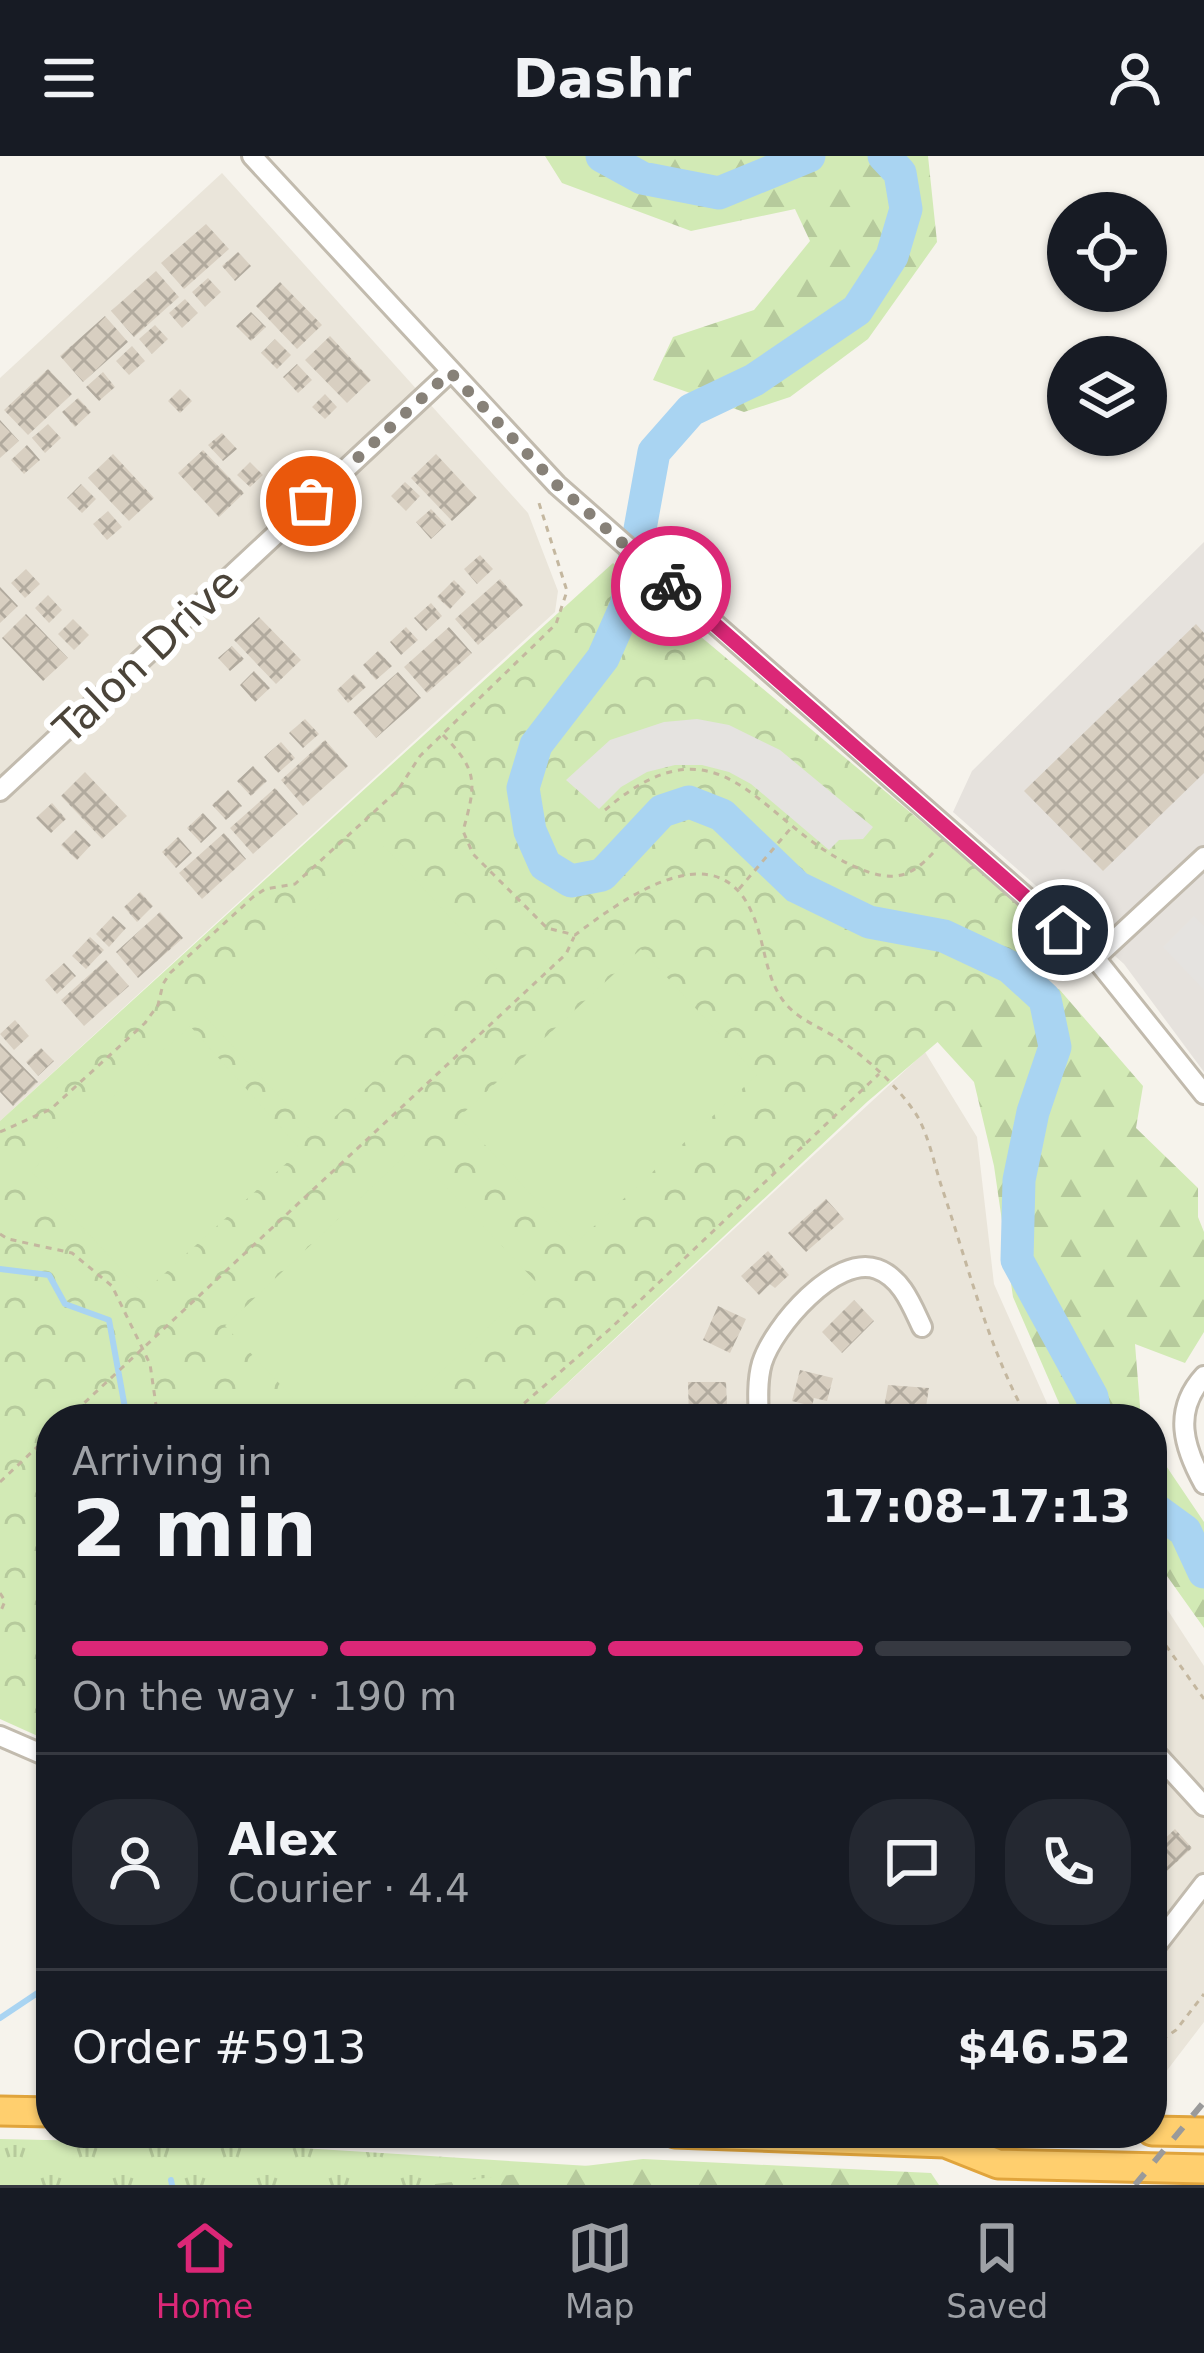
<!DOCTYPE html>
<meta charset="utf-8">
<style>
body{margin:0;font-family:"DejaVu Sans",sans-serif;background:#242831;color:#f1f3f6;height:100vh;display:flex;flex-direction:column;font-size:45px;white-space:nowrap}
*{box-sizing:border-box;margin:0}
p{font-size:39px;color:#9ea1a6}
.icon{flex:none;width:66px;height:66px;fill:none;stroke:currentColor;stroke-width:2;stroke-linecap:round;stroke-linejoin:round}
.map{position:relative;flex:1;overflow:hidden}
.sheet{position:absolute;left:36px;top:1248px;width:1131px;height:744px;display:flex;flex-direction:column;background:#171b24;border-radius:48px;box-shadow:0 3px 9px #0004}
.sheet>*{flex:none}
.tools{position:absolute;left:1047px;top:36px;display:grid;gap:24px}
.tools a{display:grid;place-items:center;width:120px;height:120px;border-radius:50%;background:#171b24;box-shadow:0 3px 9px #0004;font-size:60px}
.pin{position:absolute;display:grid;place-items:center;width:102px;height:102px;color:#fff;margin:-51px;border:6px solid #fff;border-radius:50%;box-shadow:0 3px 12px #0007}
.courier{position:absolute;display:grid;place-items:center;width:120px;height:120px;margin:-60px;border:9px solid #db2777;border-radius:50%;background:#fff;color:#222;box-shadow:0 3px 15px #0007}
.headline em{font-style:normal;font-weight:700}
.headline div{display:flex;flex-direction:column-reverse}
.headline{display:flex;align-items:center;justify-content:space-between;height:204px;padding:0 36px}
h1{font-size:78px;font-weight:700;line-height:90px}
.bar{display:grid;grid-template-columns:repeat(4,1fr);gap:18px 12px;align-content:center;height:144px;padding:0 36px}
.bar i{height:15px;border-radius:9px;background:#363941}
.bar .on{background:#db2777}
.bar p{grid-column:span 4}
.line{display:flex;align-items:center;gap:30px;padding:0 36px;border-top:3px solid #363941}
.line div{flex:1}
.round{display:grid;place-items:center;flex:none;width:126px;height:126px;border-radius:48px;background:#242831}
header{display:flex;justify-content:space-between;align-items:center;height:156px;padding:0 36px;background:#171b24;font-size:54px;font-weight:700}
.dock{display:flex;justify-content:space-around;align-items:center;height:168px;border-top:3px solid #363941;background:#171b24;font-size:33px;color:#9ea1a6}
.dock a{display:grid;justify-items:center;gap:6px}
.dock .on{color:#db2777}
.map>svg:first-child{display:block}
.residential{fill:#eae5da}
.industrial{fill:#e6e2dd}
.grass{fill:url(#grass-tufts)}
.forest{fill:url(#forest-firs)}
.park{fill:url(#park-crowns)}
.garden{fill:#d2eab5}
.parking{fill:#e5e3e0}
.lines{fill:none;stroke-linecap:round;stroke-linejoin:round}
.stream{stroke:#a9d4f2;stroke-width:6}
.river{stroke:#a9d4f2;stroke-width:33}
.building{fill:url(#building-cross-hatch)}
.minor-casing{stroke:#c2bbae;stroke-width:24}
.highway-casing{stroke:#e0a43c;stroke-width:33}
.path{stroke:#c4b79f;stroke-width:3;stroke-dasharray:6 6;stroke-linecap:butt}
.minor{stroke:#fff;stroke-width:18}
.highway{stroke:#ffcf6e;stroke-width:27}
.rail{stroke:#9a9a9a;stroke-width:6;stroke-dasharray:15 15;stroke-linecap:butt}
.done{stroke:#878178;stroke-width:12;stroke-dasharray:0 21.6}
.route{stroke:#db2777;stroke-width:15}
.labels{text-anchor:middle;stroke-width:12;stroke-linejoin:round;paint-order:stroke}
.street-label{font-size:42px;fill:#4b4439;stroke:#fff}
</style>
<header><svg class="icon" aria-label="menu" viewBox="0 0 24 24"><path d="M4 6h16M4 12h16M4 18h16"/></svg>Dashr<svg class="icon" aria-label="person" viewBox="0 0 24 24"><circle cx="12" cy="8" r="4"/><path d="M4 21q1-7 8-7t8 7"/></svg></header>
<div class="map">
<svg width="1204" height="2029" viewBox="0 0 1204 2029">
<defs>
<pattern id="grass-tufts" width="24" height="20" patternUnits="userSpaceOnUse" patternTransform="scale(3)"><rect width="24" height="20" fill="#d2eab5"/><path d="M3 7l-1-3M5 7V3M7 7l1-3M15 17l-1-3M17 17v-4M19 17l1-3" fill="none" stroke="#b6ca9c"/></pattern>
<pattern id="forest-firs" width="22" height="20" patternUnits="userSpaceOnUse" patternTransform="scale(3)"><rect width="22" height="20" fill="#d2eab5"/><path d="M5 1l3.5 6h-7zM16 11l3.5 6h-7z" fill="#b6ca9c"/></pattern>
<pattern id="park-crowns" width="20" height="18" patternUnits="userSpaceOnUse" patternTransform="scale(3)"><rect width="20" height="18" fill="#d2eab5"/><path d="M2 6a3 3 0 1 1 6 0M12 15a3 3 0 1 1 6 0" fill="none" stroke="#b6ca9c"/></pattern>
<pattern id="building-cross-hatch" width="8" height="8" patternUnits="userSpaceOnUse" patternTransform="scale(3)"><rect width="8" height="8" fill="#d8cfc1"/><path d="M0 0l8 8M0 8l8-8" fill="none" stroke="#b1aa9e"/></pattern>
</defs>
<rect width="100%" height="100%" fill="#f6f3ec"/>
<!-- residential -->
<path class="residential" d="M222 17 528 357 558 435 555 456 0 965V222Z
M925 896 977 981 994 1128 1054 1263H529Z
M1152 1430 1204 1510V1866L1152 1934Z"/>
<!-- industrial -->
<path class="industrial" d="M1204 386V916L1124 808 953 656 972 615Z"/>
<!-- grass -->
<path class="grass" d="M0 1983 236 1988 895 2029H0Z"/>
<!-- forest -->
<path class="forest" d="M545 0H928L937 86 868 183 790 241 744 256 653 224 673 181 754 154 810 85 795 53 691 75 562 27Z
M849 789 1059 833 1143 930 1136 972 1198 1032V1061L1204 1076V1176L1185 1207 1135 1188 1141 1263H1066L1013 1141 994 1010 974 926Z
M1152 1289 1204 1366V1472L1152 1399Z
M643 2003 931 2017 939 2029H427Z"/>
<!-- park -->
<path class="park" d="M613 407 1060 782 867 946 529 1263H51V1586L0 1563V965Z"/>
<!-- garden -->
<path class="garden" d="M384 690 497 812 315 979 202 857Z
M641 793 757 919 576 1087 459 961Z
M190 870 301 994 143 1137 31 1015Z
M411 994 536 1126 391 1263H313L225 1170Z"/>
<!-- parking -->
<path class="parking" d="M697 563 729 569 780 594 873 671 863 683 839 684 829 694 751 628 729 616 702 609H675L647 616 621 631 599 653 566 624 610 584 664 566Z
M1194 760 1204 770V834L1163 791Z"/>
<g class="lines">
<!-- stream -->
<path class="stream" d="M0 1113 49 1119 65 1148 109 1164 127 1263
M0 1862 39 1836H51
M171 2024 172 2029"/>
<!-- river -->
<path class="river" d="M602 0 642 22 719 37 809 0
M884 0 900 17 906 53 892 100 857 154 754 224 691 254 654 296 626 450 603 502 536 589 523 632 530 675 545 709 571 725 602 719 662 655 689 646 722 659 797 731 869 766 944 780 1010 811 1045 843 1055 891 1033 956 1019 1024 1017 1104 1092 1241 1096 1263
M1152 1351 1185 1375 1204 1416"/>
</g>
<!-- building -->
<path class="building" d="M206 68 229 93 184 133 161 107Z
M238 96 251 110 235 125 222 110Z
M156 115 179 141 134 181 111 155Z
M208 122 221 136 205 151 192 136Z
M280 126 322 169 297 193 256 150Z
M185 143 198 157 182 172 169 157Z
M251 156 266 171 251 185 236 170Z
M105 160 128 186 83 226 60 200Z
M155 169 168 183 152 198 139 183Z
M330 180 371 224 347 247 305 204Z
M275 183 291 199 277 213 261 197Z
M132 190 145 205 129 219 116 205Z
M297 208 312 224 298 237 283 221Z
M48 213 72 238 28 279 4 254Z
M103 216 115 231 99 245 86 231Z
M180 233 192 245 180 257 168 245Z
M325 238 337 251 325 263 312 251Z
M78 242 91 256 75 271 62 256Z
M0 264 19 285 0 302Z
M48 268 61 282 45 297 32 282Z
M222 277 237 293 223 305 208 289Z
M27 289 40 304 24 318 11 304Z
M203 294 244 337 219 361 178 317Z
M113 298 154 342 129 365 88 322Z
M436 298 477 342 452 365 411 322Z
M250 306 263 319 250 331 237 319Z
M405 326 420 340 406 355 391 340Z
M81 328 96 343 82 357 67 342Z
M431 353 446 369 431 383 416 366Z
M108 355 122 371 107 384 93 368Z
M480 399 493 413 477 428 464 413Z
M26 413 40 428 25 442 11 427Z
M500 423 523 449 478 489 455 463Z
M454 424 466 436 450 453 437 441Z
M0 431 18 450 0 467Z
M48 439 62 454 49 467 35 452Z
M431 447 442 460 426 475 414 462Z
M26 458 68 502 43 525 2 482Z
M259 461 301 504 276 528 234 484Z
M73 463 89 479 74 494 58 478Z
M1196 468 1204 477V617L1103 715 1024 635Z
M406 471 418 484 401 499 390 486Z
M449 471 472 497 427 537 404 511Z
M232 490 244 503 230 515 218 502Z
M378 495 392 510 376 524 363 509Z
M254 515 270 532 255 546 240 529Z
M398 516 421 542 376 582 353 556Z
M354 518 366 531 348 547 337 534Z
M305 563 319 578 303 592 289 577Z
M325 584 348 610 303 650 281 624Z
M281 586 295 602 278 617 264 601Z
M253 610 267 625 251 640 237 625Z
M85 616 127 660 102 683 61 640Z
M275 632 298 658 253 698 230 672Z
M228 634 242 650 226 664 212 649Z
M52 647 66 663 51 677 36 662Z
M203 657 217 672 201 687 187 672Z
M76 674 91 689 77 704 61 689Z
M224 677 246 703 202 743 179 717Z
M178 681 192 697 176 712 162 696Z
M140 736 153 750 137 766 124 751Z
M160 756 183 782 138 822 116 796Z
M113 760 126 772 109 791 96 778Z
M90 781 104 794 86 813 72 800Z
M106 804 129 830 84 870 61 844Z
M64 807 76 820 57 838 45 824Z
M15 864 29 880 14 894 0 878Z
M0 887 38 926 13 950 0 936Z
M41 892 54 905 38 920 26 906Z
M826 1043 844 1063 806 1096 788 1077Z
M768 1095 789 1119 775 1132 770 1128 759 1139 741 1120Z
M854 1144 874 1165 842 1197 822 1176Z
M718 1150 746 1163 730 1197 703 1184Z
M800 1214 833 1222 827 1245 814 1242 812 1250 792 1245Z
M688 1226H726L727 1249H713V1263H689Z
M888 1229 929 1232 924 1263 883 1257Z
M1175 1673 1192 1692 1157 1724 1152 1719V1695Z"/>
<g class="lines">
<defs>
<path id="minor" d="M252 0 557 329 1095 802 1204 938
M0 635 450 216
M1095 802 1204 701
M1204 1220C1172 1255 1184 1292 1204 1328
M759 1263C758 1245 757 1224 762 1207 773 1171 836 1098 877 1113 902 1122 912 1150 922 1171
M0 1580 51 1602
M1152 1593 1204 1650
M1152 1795 1204 1728"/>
<path id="highway" d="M0 1955 51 1956
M1152 1975 1204 1976
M675 1977 945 1987 981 1977
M945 1987 998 2008 1204 2013"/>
</defs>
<!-- minor casing -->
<use href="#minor" class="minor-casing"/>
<!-- highway casing -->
<use href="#highway" class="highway-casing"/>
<!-- path -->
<path class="path" d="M443 579C479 615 476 628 463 675L473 698 547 772 575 779C619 746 716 673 752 757 765 785 764 817 782 843 796 864 822 871 841 885 868 903 895 928 914 955 928 975 934 1008 942 1032 968 1109 988 1192 1028 1263
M605 654C726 550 760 673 860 713 893 726 910 722 933 697
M739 733 791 672
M0 976 51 953 145 867 158 849 163 828 170 817 253 741 265 733 295 728 398 634 420 600 556 468 567 435 538 344
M0 1078 8 1083 72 1097 112 1130 150 1208 158 1263
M67 1263 566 798 574 781
M506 1263 611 1172 879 918
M0 1326 51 1278
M0 1437 5 1445 0 1457
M1152 1470 1204 1543
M1152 1891 1176 1874 1204 1838"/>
<!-- minor -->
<use href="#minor" class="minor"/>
<!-- highway -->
<use href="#highway" class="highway"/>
<!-- rail -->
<path class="rail" d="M1135 2029 1204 1946"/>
</g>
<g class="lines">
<!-- done -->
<path class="done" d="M311 345 450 216 557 329 671 430"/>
<!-- route -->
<path class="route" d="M671 430 1063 774"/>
</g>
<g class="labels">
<!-- street labels -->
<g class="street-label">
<text transform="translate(146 499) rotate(-43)" y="15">Talon Drive</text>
</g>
</g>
</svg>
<div class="tools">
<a><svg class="icon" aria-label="locate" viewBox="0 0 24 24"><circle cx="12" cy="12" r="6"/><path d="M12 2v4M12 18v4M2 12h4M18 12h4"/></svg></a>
<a><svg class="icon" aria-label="layers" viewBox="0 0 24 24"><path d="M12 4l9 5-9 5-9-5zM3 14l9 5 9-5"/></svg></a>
</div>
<div class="pin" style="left:311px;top:345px;background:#ea580c"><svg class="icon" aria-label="bag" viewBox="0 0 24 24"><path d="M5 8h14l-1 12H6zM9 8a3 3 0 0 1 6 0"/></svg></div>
<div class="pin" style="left:1063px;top:774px;background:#1f2937"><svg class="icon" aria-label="home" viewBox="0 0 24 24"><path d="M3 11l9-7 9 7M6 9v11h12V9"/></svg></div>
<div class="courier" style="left:671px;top:430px"><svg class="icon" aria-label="bike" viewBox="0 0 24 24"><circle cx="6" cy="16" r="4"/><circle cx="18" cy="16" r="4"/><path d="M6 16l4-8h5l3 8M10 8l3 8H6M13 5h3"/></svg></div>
<section class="sheet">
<div class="headline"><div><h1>2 min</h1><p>Arriving in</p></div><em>17:08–17:13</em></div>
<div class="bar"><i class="on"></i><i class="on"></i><i class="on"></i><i></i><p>On the way · 190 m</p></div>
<div class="line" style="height:216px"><a class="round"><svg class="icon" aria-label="person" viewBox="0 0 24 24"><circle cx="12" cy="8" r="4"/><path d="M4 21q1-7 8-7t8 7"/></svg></a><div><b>Alex</b><p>Courier · 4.4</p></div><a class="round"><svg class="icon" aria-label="chat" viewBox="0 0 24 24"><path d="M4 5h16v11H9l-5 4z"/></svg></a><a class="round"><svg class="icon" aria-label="phone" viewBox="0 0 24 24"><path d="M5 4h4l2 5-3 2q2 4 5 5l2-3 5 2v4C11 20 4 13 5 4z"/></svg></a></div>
<div class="line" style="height:156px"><div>Order #5913</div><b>$46.52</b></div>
</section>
</div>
<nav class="dock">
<a class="on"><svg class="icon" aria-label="home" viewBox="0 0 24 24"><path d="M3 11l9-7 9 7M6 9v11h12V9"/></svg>Home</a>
<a><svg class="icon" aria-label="map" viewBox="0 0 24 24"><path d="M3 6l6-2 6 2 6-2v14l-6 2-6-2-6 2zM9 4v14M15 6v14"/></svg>Map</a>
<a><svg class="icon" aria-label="saved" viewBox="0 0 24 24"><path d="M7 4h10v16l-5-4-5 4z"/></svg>Saved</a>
</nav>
